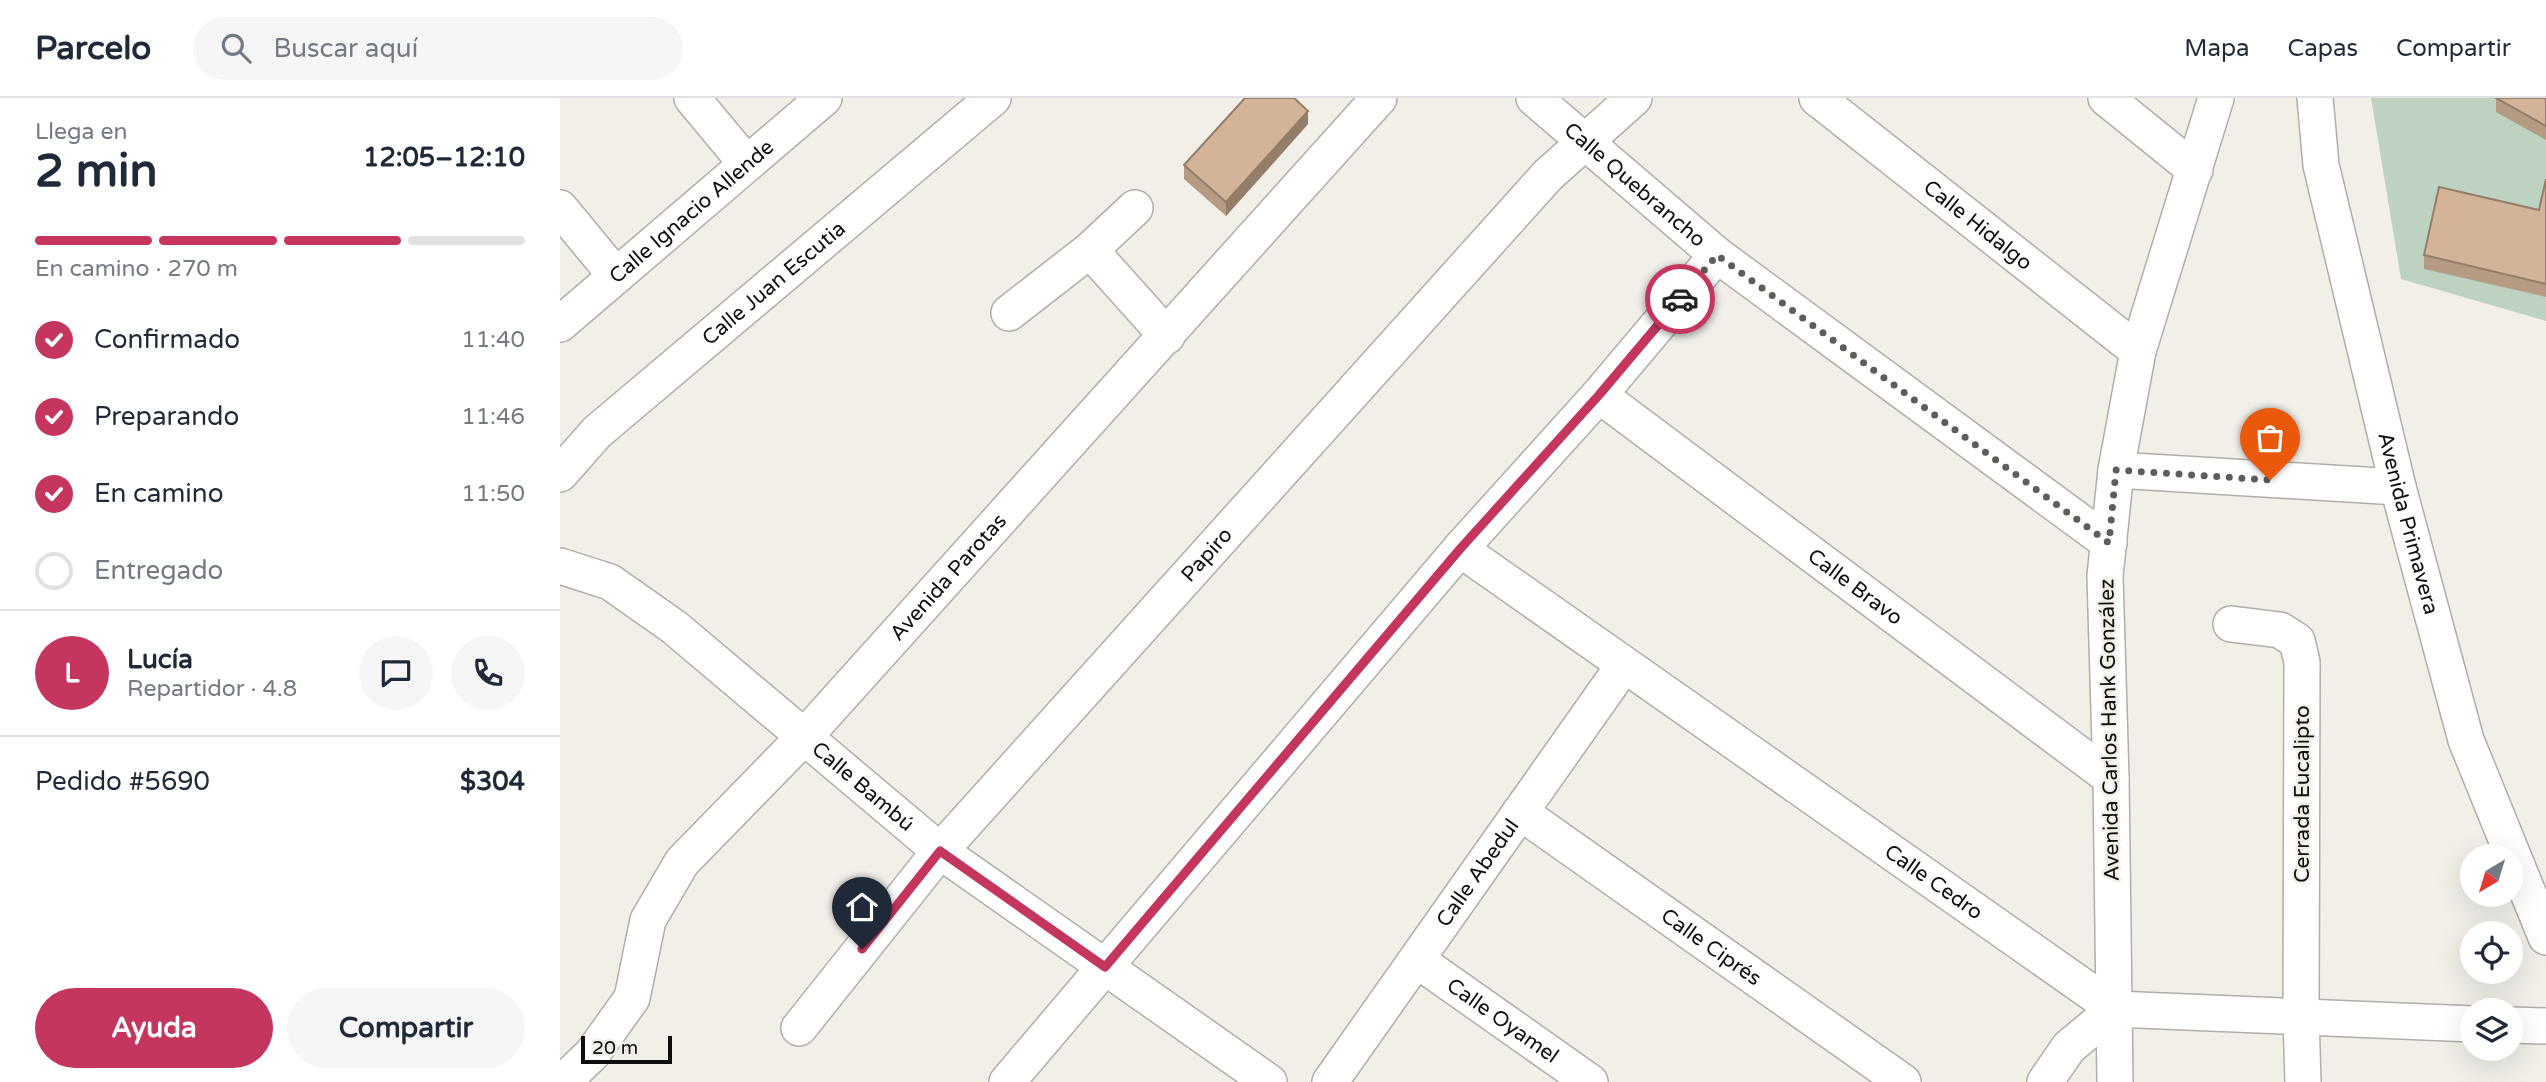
<!DOCTYPE html>
<html lang="es">
<meta charset="utf-8">
<style>
body{margin:0;font-family:"Varela Round",sans-serif;background:#f6f6f7;color:#1f2937;height:100vh;display:flex;flex-direction:column;font-size:26px;white-space:nowrap}
*{box-sizing:border-box;margin:0}
p{font-size:23px;color:#747a83}
.icon{flex:none;width:38px;height:38px;fill:none;stroke:currentColor;stroke-width:2;stroke-linecap:round;stroke-linejoin:round}
.map{position:relative;flex:1;overflow:hidden}
.drawer{display:flex;flex-direction:column;background:#fff;width:560px}
.drawer>*{flex:none}
.needle{width:46px;rotate:218deg}
.fabs{position:absolute;left:1900px;top:746px;display:grid;gap:14px}
.fabs a{display:grid;place-items:center;width:63px;height:63px;border-radius:50%;background:#fff;box-shadow:0 7px 28px #0002;font-size:35px}
.scale{position:absolute;left:21px;bottom:18px;width:91px;box-sizing:border-box;padding-left:7px;border:4px solid #0f0e0c;border-top:0;font-size:19px;line-height:24px;white-space:nowrap;color:#0f0e0c;-webkit-text-stroke:5px #f1efe8;paint-order:stroke}
.pin{position:absolute;display:grid;place-items:center;width:60px;height:60px;color:#fff;margin:-72px -30px;border-radius:50% 50% 50% 0;rotate:-45deg;box-shadow:0 0 7px #0007}
.pin .icon{rotate:45deg}
.courier{position:absolute;display:grid;place-items:center;width:70px;height:70px;margin:-35px;border:5px solid #c5365f;border-radius:50%;background:#fff;color:#222;box-shadow:0 2px 9px #0007}
.head em{font-style:normal;font-weight:700}
.head div{display:flex;flex-direction:column-reverse}
.head{display:flex;align-items:center;justify-content:space-between;height:119px;padding:0 35px}
h1{font-size:46px;font-weight:700;line-height:52px}
.bar{display:grid;grid-template-columns:repeat(4,1fr);gap:10px 7px;align-content:center;height:84px;padding:0 35px}
.bar i{height:9px;border-radius:5px;background:#e0e1e3}
.bar .current{background:#c5365f}
.bar p{grid-column:span 4}
.line{display:flex;align-items:center;gap:18px;padding:0 35px;border-top:2px solid #e0e1e3}
.line div{flex:1}
.round{display:grid;place-items:center;flex:none;width:74px;height:74px;border-radius:37px;background:#f6f6f7}
ol{padding:0 35px;list-style:none}
li{display:flex;align-items:center;gap:21px;height:77px}
li p{margin-inline-start:auto}
li .icon{padding:7px;border-radius:50%;background:#c5365f;color:#fff;stroke-width:4}
li:last-child{color:#747a83}
li i{width:38px;height:38px;border:4px solid #e0e1e3;border-radius:50%}
.button{display:flex;gap:14px;margin-top:auto;padding:14px 35px}
.button a{flex:1;height:80px;border-radius:42px;background:#c5365f;color:#fff;font-size:28px;font-weight:700;line-height:80px;text-align:center}
.button a+a{background:#f6f6f7;color:#1f2937}
header{display:flex;align-items:center;gap:42px;box-sizing:border-box;height:98px;padding:0 35px;background:#fff;border-bottom:2px solid #e0e1e3}
header strong{font-size:33px}
nav{display:flex;gap:38px;margin-inline-start:auto;font-size:24px}
.search{width:490px;height:63px;background:#f6f6f7;display:flex;align-items:center;gap:18px;box-sizing:border-box;padding:0 24px;border-radius:38px;color:#747a83;font-size:26px}
main{display:flex;flex:1;min-height:0}
.map>svg:first-child{display:block}
.green{fill:#bed2c2}
.lines{fill:none;stroke-linecap:round;stroke-linejoin:round}
.minor-casing{stroke:#b0aea8;stroke-width:38}
.minor{stroke:#fff;stroke-width:35}
.wall{fill:#b59b83}
.shaded-wall{fill:#947e6a}
.building{fill:#d3b498;stroke:#947e6a;stroke-width:2}
.done{stroke:#5e5d59;stroke-width:7;stroke-dasharray:0 12.6}
.route{stroke:#c5365f;stroke-width:9}
.labels{text-anchor:middle;stroke-width:5;stroke-linejoin:round;paint-order:stroke}
.street-label{font-size:21px;fill:#0f0e0c;stroke:#f1efe8}
</style>
<header>
<strong>Parcelo</strong>
<div class="search"><svg class="icon" aria-label="search" viewBox="0 0 24 24"><circle cx="10" cy="10" r="6"/><path d="M15 15l6 6"/></svg>Buscar aquí</div>
<nav><a>Mapa</a><a>Capas</a><a>Compartir</a></nav>
</header>
<main>
<section class="drawer">
<div class="head"><div><h1>2 min</h1><p>Llega en</p></div><em>12:05–12:10</em></div>
<div class="bar"><i class="current"></i><i class="current"></i><i class="current"></i><i></i><p>En camino · 270 m</p></div>
<ol>
<li><svg class="icon" aria-label="check" viewBox="0 0 24 24"><path d="M5 12l5 5 9-10"/></svg>Confirmado<p>11:40</p></li>
<li><svg class="icon" aria-label="check" viewBox="0 0 24 24"><path d="M5 12l5 5 9-10"/></svg>Preparando<p>11:46</p></li>
<li><svg class="icon" aria-label="check" viewBox="0 0 24 24"><path d="M5 12l5 5 9-10"/></svg>En camino<p>11:50</p></li>
<li><i></i>Entregado</li>
</ol>
<div class="line" style="height:126px"><b class="round" style="background:#c5365f;color:#fff">L</b><div><b>Lucía</b><p>Repartidor · 4.8</p></div><a class="round"><svg class="icon" aria-label="chat" viewBox="0 0 24 24"><path d="M4 5h16v11H9l-5 4z"/></svg></a><a class="round"><svg class="icon" aria-label="phone" viewBox="0 0 24 24"><path d="M5 4h4l2 5-3 2q2 4 5 5l2-3 5 2v4C11 20 4 13 5 4z"/></svg></a></div>
<div class="line" style="height:91px"><div>Pedido #5690</div><b>$304</b></div>
<div class="button"><a>Ayuda</a><a>Compartir</a></div>
</section>
<div class="map">
<svg width="1986" height="984" viewBox="0 0 1986 984">
<rect width="100%" height="100%" fill="#f1efe8"/>
<!-- green -->
<path class="green" d="M1811 0H1986V223L1841 181Z"/>
<g class="lines">
<defs>
<g id="minor">
<path d="M132 0 186 65"/>
<path id="s1" d="M974 0 1157 157 1549 445"/>
<path id="s2" d="M1257 0 1578 253"/>
<path d="M1546 0 1635 72"/>
<path id="s3" d="M1755 0 1761 67 1838 389 1906 642 1986 839"/>
<path d="M0 110 56 178"/>
<path d="M530 152 575 110"/>
<path d="M449 215 530 152 607 238"/>
<path id="s4" d="M0 226 264 0"/>
<path id="s5" d="M1039 297 1551 680"/>
<path d="M1556 372 1838 389"/>
<path id="s6" d="M0 376 37 334 433 0"/>
<path id="s7" d="M900 451 1555 911 1913 926"/>
<path id="s8" d="M0 468 50 484 114 529 380 753 709 984"/>
<path d="M1671 526 1720 532 1737 543 1742 564 1741 919 1743 984"/>
<path id="s9" d="M960 714 1343 984"/>
<path id="s10" d="M857 862 1030 984"/>
<path d="M1951 927 1986 928"/>
<path id="s11" d="M239 930 380 753 988 77 1074 0"/>
<path id="s12" d="M3 984 32 956 72 900 88 822 122 764 245 638 819 0"/>
<path d="M447 984 900 451 1039 297 1157 157"/>
<path id="s13" d="M770 984 1064 567"/>
<path d="M1485 984 1509 949 1555 911"/>
<path d="M1555 984 1551 680 1545 478 1556 372 1578 253 1656 0"/>
</g>
</defs>
<!-- minor casing -->
<use href="#minor" class="minor-casing"/>
<!-- minor -->
<use href="#minor" class="minor"/>
</g>
<!-- wall -->
<path class="wall" d="M1936 0H1986V42L1936 14Z
M748 26 666 118 624 81V67Z
M1986 81V199L1864 171V157L1979 112Z"/>
<!-- shaded-wall -->
<path class="shaded-wall" d="M748 13V26L666 118V104Z"/>
<!-- building -->
<path class="building" d="M685 0H734L748 13 666 104 624 67Z
M1936 0H1986V28Z
M1986 81V186L1864 157 1879 89 1979 112Z"/>
<g class="lines">
<!-- done -->
<path class="done" d="M1120 201 1157 157 1549 445 1556 372 1710 382"/>
<!-- route -->
<path class="route" d="M302 851 380 753 545 869 900 451 1039 297 1120 201"/>
</g>
<g class="labels">
<!-- street labels -->
<g class="street-label">
<text dy="7" stroke="none"><textPath href="#s1" startOffset="133">Calle Quebrancho</textPath></text>
<text dy="7" stroke="none"><textPath href="#s4" startOffset="173">Calle Ignacio Allende</textPath></text>
<text dy="7" stroke="none"><textPath href="#s2" startOffset="205">Calle Hidalgo</textPath></text>
<text dy="7" stroke="none"><textPath href="#s6" startOffset="287">Calle Juan Escutia</textPath></text>
<text dy="7" stroke="none"><textPath href="#s3" startOffset="436">Avenida Primavera</textPath></text>
<text dy="7" stroke="none"><textPath href="#s11" startOffset="625">Papiro</textPath></text>
<text dy="7" stroke="none"><textPath href="#s12" startOffset="646">Avenida Parotas</textPath></text>
<text dy="7" stroke="none"><textPath href="#s5" startOffset="320">Calle Bravo</textPath></text>
<text transform="translate(1549 632) rotate(-91)" y="7">Avenida Carlos Hank González</text>
<text dy="7" stroke="none"><textPath href="#s8" startOffset="378">Calle Bambú</textPath></text>
<text transform="translate(1742 696) rotate(-90)" y="7">Cerrada Eucalipto</text>
<text dy="7" stroke="none"><textPath href="#s13" startOffset="256">Calle Abedul</textPath></text>
<text dy="7" stroke="none"><textPath href="#s7" startOffset="579">Calle Cedro</textPath></text>
<text dy="7" stroke="none"><textPath href="#s9" startOffset="234">Calle Ciprés</textPath></text>
<text dy="7" stroke="none"><textPath href="#s10" startOffset="105">Calle Oyamel</textPath></text>
</g>
</g>
</svg>
<div class="fabs">
<a><svg class="needle" viewBox="-14 -14 28 28"><path d="M0-13l5 13h-10z" fill="#e53935"/><path d="M0 13l5-13h-10z" fill="#747a83"/></svg></a>
<a><svg class="icon" aria-label="locate" viewBox="0 0 24 24"><circle cx="12" cy="12" r="6"/><path d="M12 2v4M12 18v4M2 12h4M18 12h4"/></svg></a>
<a><svg class="icon" aria-label="layers" viewBox="0 0 24 24"><path d="M12 4l9 5-9 5-9-5zM3 14l9 5 9-5"/></svg></a>
</div>
<div class="scale">20 m</div>
<div class="pin" style="left:1710px;top:382px;background:#ea580c"><svg class="icon" aria-label="bag" viewBox="0 0 24 24"><path d="M5 8h14l-1 12H6zM9 8a3 3 0 0 1 6 0"/></svg></div>
<div class="pin" style="left:302px;top:851px;background:#1f2937"><svg class="icon" aria-label="home" viewBox="0 0 24 24"><path d="M3 11l9-7 9 7M6 9v11h12V9"/></svg></div>
<div class="courier" style="left:1120px;top:201px"><svg class="icon" aria-label="car" viewBox="0 0 24 24"><path d="M5 17H2v-5l4-1 3-4h7l3 4 3 1v5h-3M9 17h6M6 11h13"/><circle cx="7" cy="17" r="2"/><circle cx="17" cy="17" r="2"/></svg></div>
</div>
</main>
